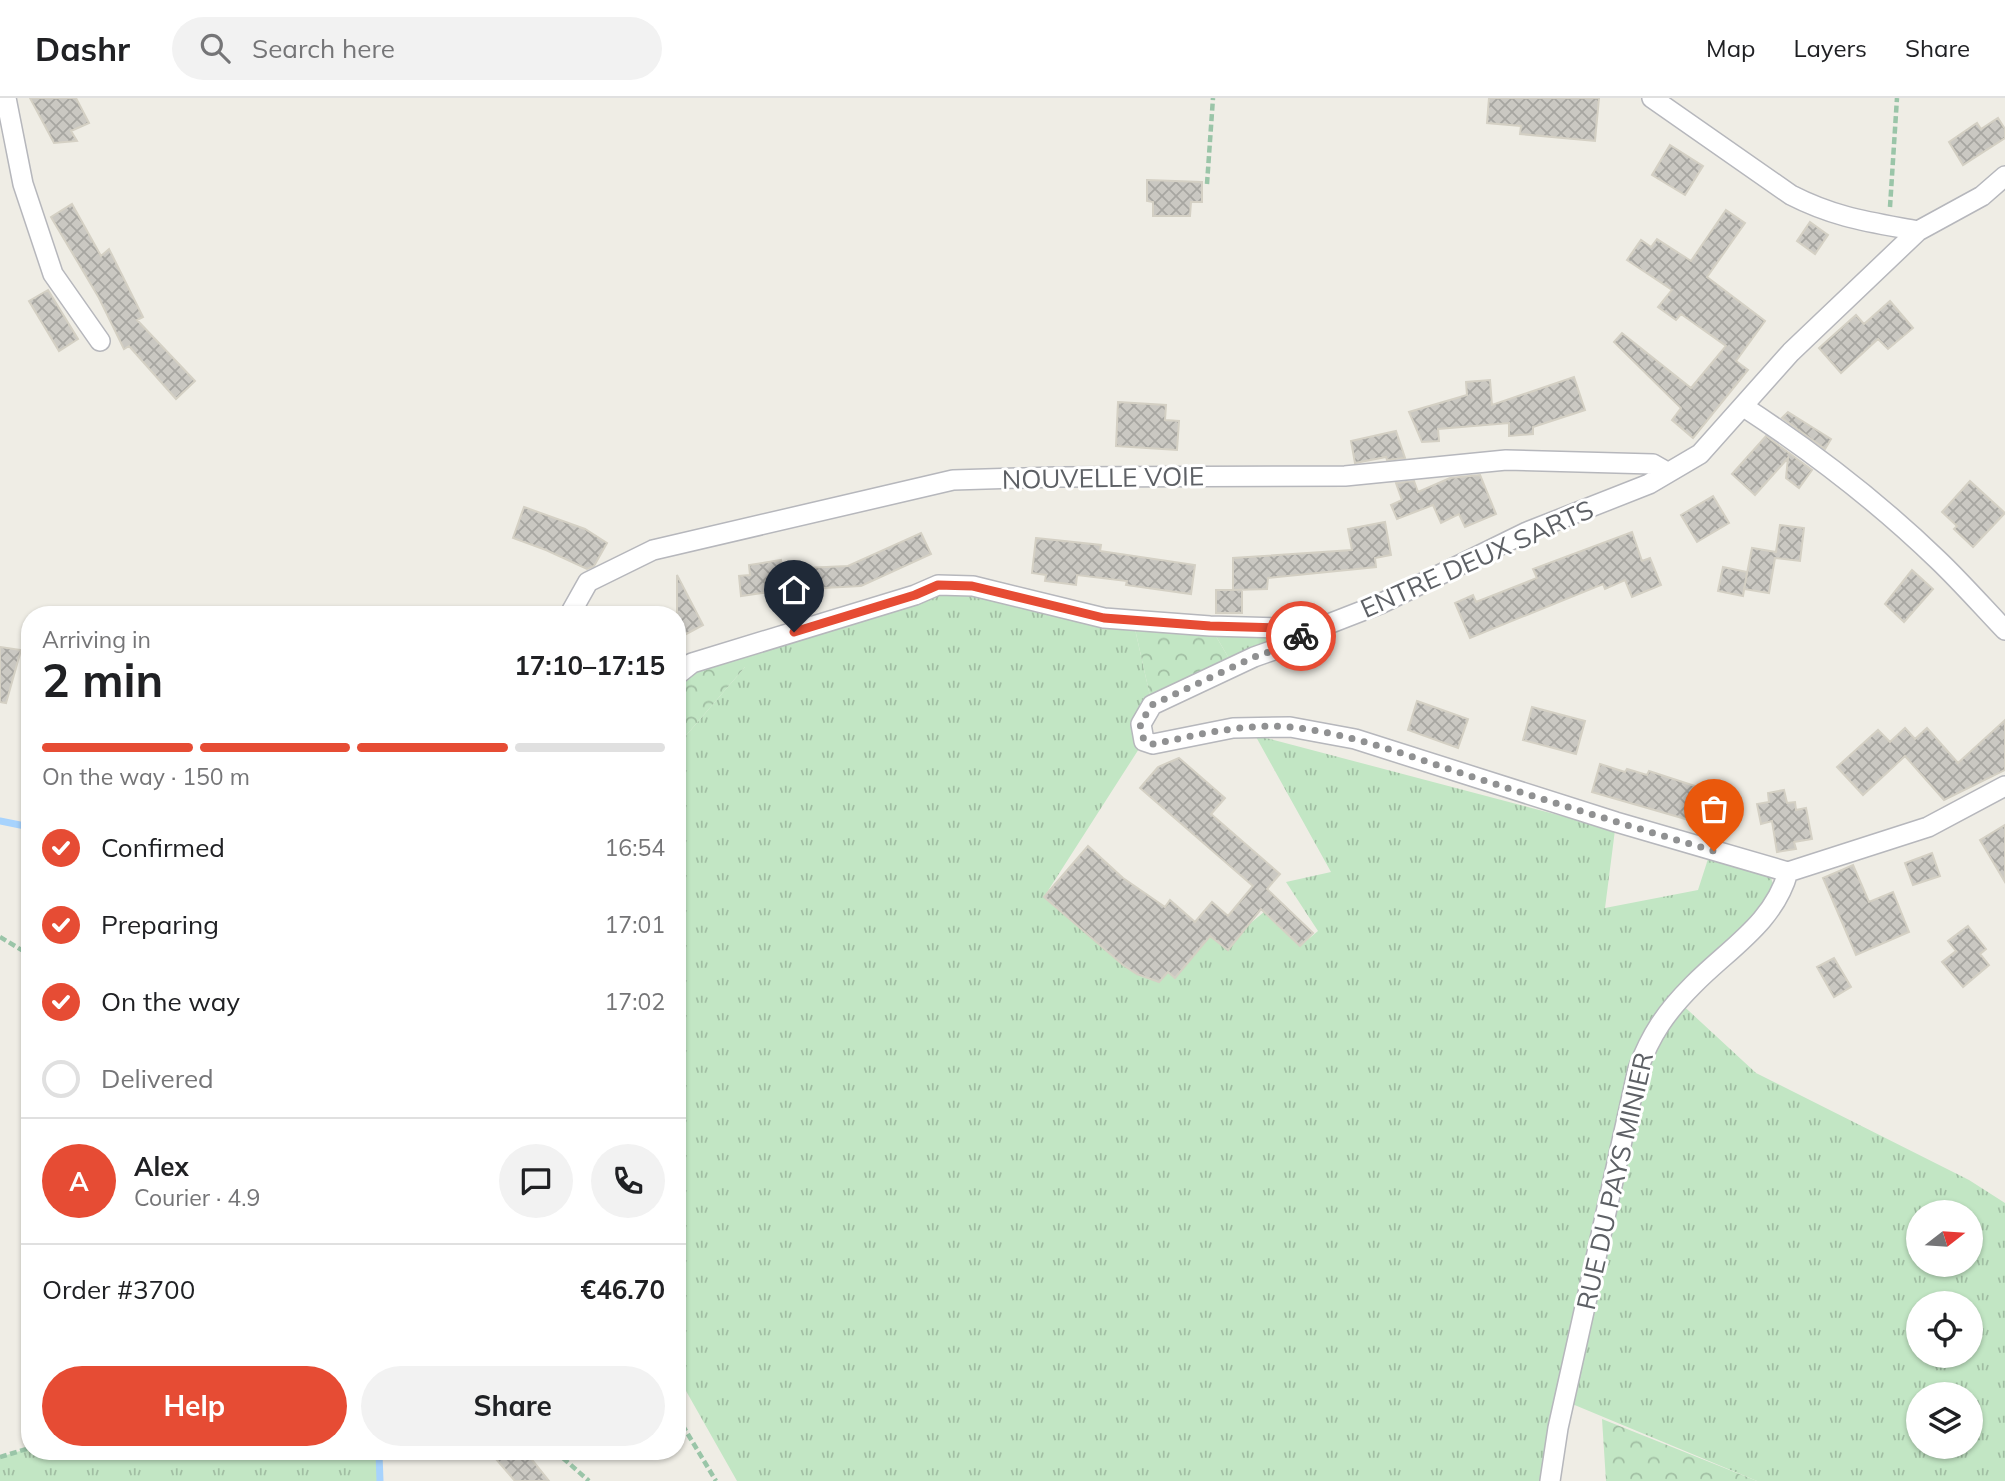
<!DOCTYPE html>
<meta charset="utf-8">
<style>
body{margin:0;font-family:Mulish,sans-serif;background:#f2f2f2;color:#202124;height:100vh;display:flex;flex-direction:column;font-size:26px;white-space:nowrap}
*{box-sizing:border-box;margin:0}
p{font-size:23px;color:#757577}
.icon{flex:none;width:38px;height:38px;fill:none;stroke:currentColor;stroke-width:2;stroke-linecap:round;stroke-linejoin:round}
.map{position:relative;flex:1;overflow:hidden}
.drawer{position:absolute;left:21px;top:508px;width:665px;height:854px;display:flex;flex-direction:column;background:#fff;border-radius:28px;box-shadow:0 2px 5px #0004}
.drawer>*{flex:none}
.needle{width:46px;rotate:73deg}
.tools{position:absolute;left:1906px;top:1102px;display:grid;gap:14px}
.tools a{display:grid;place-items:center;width:77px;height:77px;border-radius:50%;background:#fff;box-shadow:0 2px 5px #0004;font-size:35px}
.pin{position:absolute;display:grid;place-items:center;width:60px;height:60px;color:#fff;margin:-72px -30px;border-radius:50% 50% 50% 0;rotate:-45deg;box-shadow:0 0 7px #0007}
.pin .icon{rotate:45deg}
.courier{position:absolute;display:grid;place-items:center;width:70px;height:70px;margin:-35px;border:5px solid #e64c34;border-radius:50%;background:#fff;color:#222;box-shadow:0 2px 9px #0007}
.head em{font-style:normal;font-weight:700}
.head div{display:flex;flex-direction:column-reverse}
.head{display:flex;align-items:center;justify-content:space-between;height:119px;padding:0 21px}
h1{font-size:46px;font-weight:700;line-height:52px}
.bar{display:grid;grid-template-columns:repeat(4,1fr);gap:10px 7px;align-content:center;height:84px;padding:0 21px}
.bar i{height:9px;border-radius:5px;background:#e0e0e0}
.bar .on{background:#e64c34}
.bar p{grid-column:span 4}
.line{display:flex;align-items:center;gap:18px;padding:0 21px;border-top:2px solid #e0e0e0}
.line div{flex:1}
.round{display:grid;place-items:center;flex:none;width:74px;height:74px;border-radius:37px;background:#f2f2f2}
ol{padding:0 21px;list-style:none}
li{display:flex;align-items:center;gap:21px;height:77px}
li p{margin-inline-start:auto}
li .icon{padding:7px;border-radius:50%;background:#e64c34;color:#fff;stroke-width:4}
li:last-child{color:#757577}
li i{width:38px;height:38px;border:4px solid #e0e0e0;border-radius:50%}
.action{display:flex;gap:14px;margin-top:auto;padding:14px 21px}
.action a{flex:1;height:80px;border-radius:42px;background:#e64c34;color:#fff;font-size:28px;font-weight:700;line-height:80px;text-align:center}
.action a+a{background:#f2f2f2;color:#202124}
header{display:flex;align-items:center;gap:42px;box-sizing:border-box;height:98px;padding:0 35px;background:#fff;border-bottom:2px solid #e0e0e0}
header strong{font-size:33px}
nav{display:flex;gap:38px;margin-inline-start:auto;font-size:24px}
.search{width:490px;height:63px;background:#f2f2f2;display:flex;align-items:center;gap:18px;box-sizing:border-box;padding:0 24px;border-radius:38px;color:#757577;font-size:26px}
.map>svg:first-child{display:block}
.grass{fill:url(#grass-tufts);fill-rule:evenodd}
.forest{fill:url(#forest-crowns)}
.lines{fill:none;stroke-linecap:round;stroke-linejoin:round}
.stream{stroke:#a7d3fd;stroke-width:7}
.building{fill:url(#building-cross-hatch);stroke:#d4d0c4;stroke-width:2}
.minor-casing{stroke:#b6b7bc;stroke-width:22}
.path{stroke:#9ac5a8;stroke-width:4.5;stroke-dasharray:7 3.5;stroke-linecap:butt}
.minor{stroke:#fff;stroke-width:19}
.done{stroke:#909192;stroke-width:7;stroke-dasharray:0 12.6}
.route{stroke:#e64c34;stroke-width:9}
.labels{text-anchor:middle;stroke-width:6;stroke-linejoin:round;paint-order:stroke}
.street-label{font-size:26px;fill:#5d6065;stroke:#fff}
</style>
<header>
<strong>Dashr</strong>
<div class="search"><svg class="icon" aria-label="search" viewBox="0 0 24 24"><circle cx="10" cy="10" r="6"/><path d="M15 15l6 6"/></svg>Search here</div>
<nav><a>Map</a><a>Layers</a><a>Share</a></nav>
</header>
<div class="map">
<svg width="2005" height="1383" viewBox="0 0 2005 1383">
<defs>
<pattern id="grass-tufts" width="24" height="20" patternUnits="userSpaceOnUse" patternTransform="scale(1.75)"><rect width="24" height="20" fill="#c2e6c4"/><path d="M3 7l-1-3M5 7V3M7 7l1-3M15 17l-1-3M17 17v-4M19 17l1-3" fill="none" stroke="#a1bea3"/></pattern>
<pattern id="forest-crowns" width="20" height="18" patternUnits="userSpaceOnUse" patternTransform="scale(1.75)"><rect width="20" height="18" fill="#c2e6c4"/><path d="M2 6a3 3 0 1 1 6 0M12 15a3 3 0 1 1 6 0" fill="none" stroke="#a1bea3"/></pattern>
<pattern id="building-cross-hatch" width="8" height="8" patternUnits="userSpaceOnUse" patternTransform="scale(1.75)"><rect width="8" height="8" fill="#cac8c2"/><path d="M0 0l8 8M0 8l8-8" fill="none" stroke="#a7a6a1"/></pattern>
</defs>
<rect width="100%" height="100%" fill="#efede5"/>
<!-- grass -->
<path class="grass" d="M938 487 1133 522 1152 607 1144 643 1044 799 1123 867 1137 876 1159 884 1168 874 1175 879 1210 838 1228 852 1247 828 1264 814 1300 848 1318 833 1286 784 1331 774 1255 637 1615 732 1605 810 1698 792 1708 761 1769 774 1775 792 1676 901 1756 975 1969 1082 2005 1105V1383H1757L1565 1303 1550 1383H737L677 1277V828L682 806 677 758V648L745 569V549ZM1918 1115H1970V1167H1918ZM1918 1206H1970V1258H1918ZM1918 1297H1970V1349H1918Z
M1210 528 1308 534 1234 569Z
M30 1350V1353H294L328 1356 376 1353 379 1355 378 1383H0V1359Z"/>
<!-- forest -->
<path class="forest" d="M1133 522 1210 528 1234 569 1152 607Z
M745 549V569L677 648V577Z
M1602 1321 1757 1383H1606Z"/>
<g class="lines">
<!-- stream -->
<path class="stream" d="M0 723 30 729
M379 1355 380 1383"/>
</g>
<!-- building -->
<path class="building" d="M30 0H76L89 25 71 33 77 43 54 45Z
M1489 0H1599L1595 43 1520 36 1521 28 1487 25Z
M1998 20 2005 31V40L1963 67 1949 44 1977 25 1981 31Z
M1670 47 1703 68 1685 97 1652 77Z
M1147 82 1202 84V104H1191L1190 118H1153V104L1147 103Z
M72 106 101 158 109 151 143 219 137 222 195 283 176 301 129 248 124 251 99 200 51 119Z
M1726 112 1745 125 1707 179 1765 223 1736 263 1748 272 1693 340 1672 322 1681 310 1614 244 1622 235 1691 290 1726 248 1681 216 1676 222 1658 209 1672 192 1627 162 1641 142 1651 149 1657 141 1691 163Z
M1810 124 1828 137 1815 156 1797 143Z
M48 192 78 241 59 253 29 203Z
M1890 203 1913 230 1888 251 1878 241 1841 275 1819 250 1856 217 1864 226Z
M1574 279 1585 312 1533 329V336L1509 338V325L1438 331 1439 343 1422 344 1409 314 1467 297 1466 284 1490 282 1492 307Z
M1118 304 1166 307 1165 322 1179 323 1177 352 1116 348Z
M1788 314 1831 341 1825 351 1782 320Z
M1396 333 1405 360 1387 362 1386 359 1355 365 1351 343Z
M1766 338 1812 372 1799 390 1786 380 1788 360 1755 397 1732 376Z
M1480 377 1496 416 1465 429 1459 416 1441 425 1433 407 1397 421 1391 407 1402 402 1396 385 1414 383 1418 394 1450 380Z
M1970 383 2005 415 1973 449 1954 431 1957 428 1942 414Z
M1713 398 1729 425 1697 444 1681 417Z
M524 409 585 431 607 445 594 468 587 471 546 452 513 440Z
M1385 424 1391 457 1375 460 1376 469 1268 480 1267 491 1233 492V460L1352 452 1348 431Z
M1780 427 1804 430 1800 463 1775 460 1769 495 1744 491 1752 450 1776 454Z
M1632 434 1642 463 1650 460 1661 487 1632 499 1625 482 1605 491 1603 486 1470 540 1455 505 1473 497 1476 504 1537 480 1533 471Z
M921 435 931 456 861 488 785 492 741 498 739 478 750 477 749 467 781 462 782 471 848 468Z
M1036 440 1101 447 1100 453 1195 467 1191 496 1126 487 1127 483 1077 477 1076 487 1045 483 1046 477 1032 475Z
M1723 469 1747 474 1743 498 1718 493Z
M1912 472 1933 491 1904 524 1885 506Z
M677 477 703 527 677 541Z
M1216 492H1242V515H1216Z
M0 549 21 552 6 605 0 604Z
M1417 603 1468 621 1458 650 1408 632Z
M1532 609 1585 623 1576 656 1523 642Z
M2005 622V672L1944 702 1905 658 1863 697 1837 669 1878 632 1890 644 1905 630 1915 641 1927 630 1958 665Z
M1179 660 1225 700 1211 716 1280 776 1267 791 1313 835 1300 848 1261 811 1228 852 1210 838 1175 880 1168 874 1159 884 1137 876 1123 867 1044 799 1088 748 1123 780 1165 809 1170 802 1195 824 1212 804 1228 818 1253 788 1140 690 1158 669Z
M1600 666 1625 674 1627 671 1647 677 1649 673 1701 690 1719 698 1717 710 1703 726 1592 694Z
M1784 692 1787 705 1795 704 1796 712 1806 710 1812 741 1794 744 1796 751 1777 754 1772 723 1761 726 1757 706 1769 704 1768 695Z
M2005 727V784L1980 742Z
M1932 755 1940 778 1913 787 1905 765Z
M1853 767 1869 804 1893 794 1909 834 1856 857 1823 780Z
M1968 828 1986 851 1980 856 1989 867 1963 889 1942 864 1956 853 1948 843Z
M1834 860 1851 889 1834 899 1817 869Z
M489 1353H525L549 1383H515Z"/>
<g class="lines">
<defs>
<path id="minor" d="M6 0 23 86 53 176 100 243
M1652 0 1791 97C1836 120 1870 124 1918 133
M1744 309C1813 354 1879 405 1938 462 1961 484 1983 509 2005 532
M570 516 588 484 653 452 953 382 1056 379 1345 378 1506 362 1653 366 1667 374
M677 577 692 565 915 497 938 487 973 488 1104 520 1210 528 1280 530 1308 534
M1788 774 1616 724 1355 641 1290 629 1233 630 1153 646 1144 643 1141 626 1152 607 1254 559 1288 547 1308 534 1380 506 1527 434 1649 386 1700 356 1791 254 1918 133 1982 98 2005 78
M1788 774 1928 729 2005 688
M1550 1383 1558 1330 1638 971C1651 936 1666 914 1693 887 1728 851 1774 825 1788 774"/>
</defs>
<!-- minor casing -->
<use href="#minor" class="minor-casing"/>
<!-- path -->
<path class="path" d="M1207 86 1213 0
M1890 109 1897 0
M0 839 30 857
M677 1318 716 1383
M294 1353 327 1356 352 1353
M555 1353 589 1383
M0 1359 30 1350"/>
<!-- minor -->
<use href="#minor" class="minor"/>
</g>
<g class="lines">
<!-- done -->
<path class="done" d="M1301 538 1289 547 1254 559 1152 607 1140 626 1144 643 1153 646C1198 637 1243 625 1290 629 1351 635 1411 659 1470 678 1551 704 1632 729 1714 753"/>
<!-- route -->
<path class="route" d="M794 534 915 497 938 487 972 488 1104 520 1210 528 1280 530 1308 534 1301 538"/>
</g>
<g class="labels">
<!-- street labels -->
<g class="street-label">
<text transform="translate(1103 380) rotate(-1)" y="9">NOUVELLE VOIE</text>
<text transform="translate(1477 461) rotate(-24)" y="9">ENTRE DEUX SARTS</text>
<text transform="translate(1615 1083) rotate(-77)" y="9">RUE DU PAYS MINIER</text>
</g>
</g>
</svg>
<div class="tools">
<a><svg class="needle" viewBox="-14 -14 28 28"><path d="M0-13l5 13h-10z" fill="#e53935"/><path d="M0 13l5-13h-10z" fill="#757577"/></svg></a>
<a><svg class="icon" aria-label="locate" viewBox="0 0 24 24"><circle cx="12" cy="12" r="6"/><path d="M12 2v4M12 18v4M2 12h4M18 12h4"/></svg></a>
<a><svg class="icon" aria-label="layers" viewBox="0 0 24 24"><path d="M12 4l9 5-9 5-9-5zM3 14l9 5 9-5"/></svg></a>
</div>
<div class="pin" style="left:1714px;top:753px;background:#ea580c"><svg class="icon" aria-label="bag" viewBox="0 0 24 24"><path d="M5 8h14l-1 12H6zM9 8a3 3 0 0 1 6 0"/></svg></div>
<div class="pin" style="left:794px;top:534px;background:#1f2937"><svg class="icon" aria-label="home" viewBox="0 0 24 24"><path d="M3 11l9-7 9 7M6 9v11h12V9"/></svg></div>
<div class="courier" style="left:1301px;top:538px"><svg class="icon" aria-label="bike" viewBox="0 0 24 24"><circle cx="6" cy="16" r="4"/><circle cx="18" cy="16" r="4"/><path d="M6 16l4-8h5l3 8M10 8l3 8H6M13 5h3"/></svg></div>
<section class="drawer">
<div class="head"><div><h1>2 min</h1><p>Arriving in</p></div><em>17:10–17:15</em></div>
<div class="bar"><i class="on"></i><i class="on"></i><i class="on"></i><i></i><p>On the way · 150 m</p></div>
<ol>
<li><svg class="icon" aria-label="check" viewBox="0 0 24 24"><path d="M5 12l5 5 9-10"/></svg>Confirmed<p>16:54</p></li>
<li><svg class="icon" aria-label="check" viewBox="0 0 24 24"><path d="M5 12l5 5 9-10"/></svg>Preparing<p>17:01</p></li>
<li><svg class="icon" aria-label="check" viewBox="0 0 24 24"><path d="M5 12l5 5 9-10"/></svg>On the way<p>17:02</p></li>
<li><i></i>Delivered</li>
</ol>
<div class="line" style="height:126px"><b class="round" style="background:#e64c34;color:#fff">A</b><div><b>Alex</b><p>Courier · 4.9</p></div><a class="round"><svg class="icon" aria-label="chat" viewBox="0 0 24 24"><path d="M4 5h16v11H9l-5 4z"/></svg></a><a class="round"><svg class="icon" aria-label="phone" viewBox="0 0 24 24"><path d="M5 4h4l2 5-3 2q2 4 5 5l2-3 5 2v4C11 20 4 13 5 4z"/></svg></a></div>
<div class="line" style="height:91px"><div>Order #3700</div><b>€46.70</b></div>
<div class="action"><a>Help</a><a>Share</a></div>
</section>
</div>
